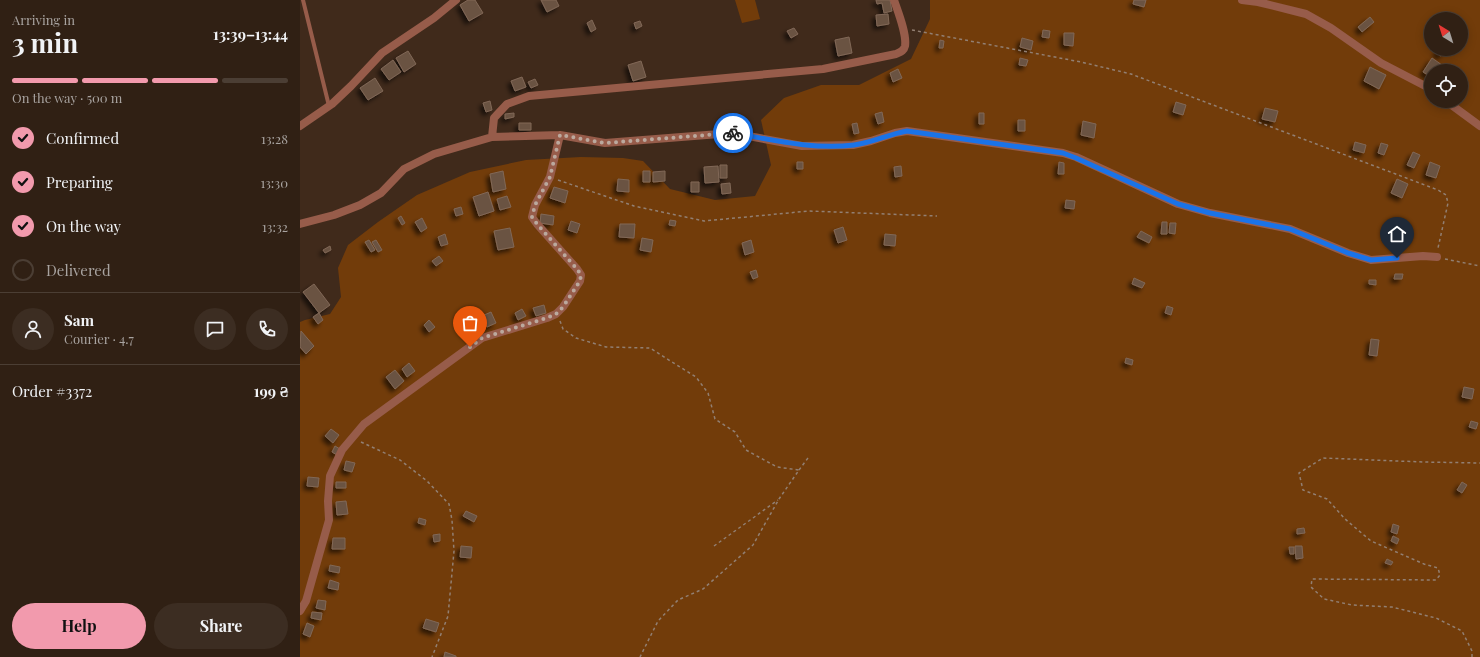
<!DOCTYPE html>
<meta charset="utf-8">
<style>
body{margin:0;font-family:"Playfair Display",serif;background:#3c2d22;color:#f1f3f6;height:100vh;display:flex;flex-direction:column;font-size:15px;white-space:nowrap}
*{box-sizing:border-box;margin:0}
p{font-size:13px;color:#a8a3a0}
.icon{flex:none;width:22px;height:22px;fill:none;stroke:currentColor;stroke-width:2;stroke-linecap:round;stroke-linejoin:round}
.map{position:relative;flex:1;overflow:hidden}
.details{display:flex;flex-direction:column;background:#302014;width:300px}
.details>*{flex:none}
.needle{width:26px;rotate:322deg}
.controls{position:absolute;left:1124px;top:12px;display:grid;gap:8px}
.controls a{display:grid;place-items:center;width:44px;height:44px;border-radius:50%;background:#302014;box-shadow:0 2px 10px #0003,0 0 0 1px #4b3e34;font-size:20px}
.pin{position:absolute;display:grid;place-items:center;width:34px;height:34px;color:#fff;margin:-41px -17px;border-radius:50% 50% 50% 0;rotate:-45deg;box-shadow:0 0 4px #0007}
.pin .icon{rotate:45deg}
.courier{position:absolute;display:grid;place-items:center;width:40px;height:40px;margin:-20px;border:3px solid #1a73e8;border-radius:50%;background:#fff;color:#222;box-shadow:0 1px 5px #0007}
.head em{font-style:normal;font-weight:700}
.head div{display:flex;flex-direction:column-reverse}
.head{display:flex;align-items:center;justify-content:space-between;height:68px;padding:0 12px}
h1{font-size:26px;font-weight:700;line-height:30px}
.bar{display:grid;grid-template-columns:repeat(4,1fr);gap:6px 4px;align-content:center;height:48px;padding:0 12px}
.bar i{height:5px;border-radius:3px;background:#4b3e34}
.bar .selected{background:#f29aad}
.bar p{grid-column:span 4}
.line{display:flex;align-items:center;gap:10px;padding:0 12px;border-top:1px solid #4b3e34}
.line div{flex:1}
.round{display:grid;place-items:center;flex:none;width:42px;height:42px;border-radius:21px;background:#3c2d22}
ol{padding:0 12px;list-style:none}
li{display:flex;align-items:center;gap:12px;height:44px}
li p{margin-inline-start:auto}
li .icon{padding:4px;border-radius:50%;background:#f29aad;color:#111;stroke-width:4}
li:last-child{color:#a8a3a0}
li i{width:22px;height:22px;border:2px solid #4b3e34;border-radius:50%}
.button{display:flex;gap:8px;margin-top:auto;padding:8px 12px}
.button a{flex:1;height:46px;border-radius:24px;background:#f29aad;color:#111;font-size:16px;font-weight:700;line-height:46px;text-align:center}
.button a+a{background:#3c2d22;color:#f1f3f6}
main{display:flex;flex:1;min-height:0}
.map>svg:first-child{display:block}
.green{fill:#723c0a;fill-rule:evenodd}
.building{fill:#6a5342;stroke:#816857;filter:url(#shadow)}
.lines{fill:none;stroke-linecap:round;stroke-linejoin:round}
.path{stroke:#927f72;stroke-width:1.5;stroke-dasharray:3 3;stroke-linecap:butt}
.lane{stroke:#975c4a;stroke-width:4}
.street{stroke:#975c4a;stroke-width:8}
.done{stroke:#bba99e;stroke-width:4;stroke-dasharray:0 7.2}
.route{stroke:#1a73e8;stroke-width:5}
</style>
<main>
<section class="details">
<div class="head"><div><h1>3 min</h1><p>Arriving in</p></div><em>13:39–13:44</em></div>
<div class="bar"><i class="selected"></i><i class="selected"></i><i class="selected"></i><i></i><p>On the way · 500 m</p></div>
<ol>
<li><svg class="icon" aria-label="check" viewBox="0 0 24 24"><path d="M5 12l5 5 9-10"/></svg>Confirmed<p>13:28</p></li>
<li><svg class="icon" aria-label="check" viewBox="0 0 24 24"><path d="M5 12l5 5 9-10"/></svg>Preparing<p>13:30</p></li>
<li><svg class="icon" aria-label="check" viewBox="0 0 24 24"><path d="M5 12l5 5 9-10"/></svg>On the way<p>13:32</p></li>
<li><i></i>Delivered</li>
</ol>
<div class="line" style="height:72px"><a class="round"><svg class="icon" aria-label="person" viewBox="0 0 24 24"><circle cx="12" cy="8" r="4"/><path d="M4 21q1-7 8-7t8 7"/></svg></a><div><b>Sam</b><p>Courier · 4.7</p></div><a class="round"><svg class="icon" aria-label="chat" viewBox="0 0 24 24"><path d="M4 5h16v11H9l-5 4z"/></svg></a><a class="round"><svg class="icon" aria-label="phone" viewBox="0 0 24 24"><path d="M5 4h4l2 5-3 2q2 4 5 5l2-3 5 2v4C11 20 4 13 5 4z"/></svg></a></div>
<div class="line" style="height:52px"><div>Order #3372</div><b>199 ₴</b></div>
<div class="button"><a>Help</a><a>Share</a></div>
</section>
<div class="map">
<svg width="1180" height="657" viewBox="0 0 1180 657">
<defs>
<filter id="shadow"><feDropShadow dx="-3.5" dy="3.5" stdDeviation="2" flood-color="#0009"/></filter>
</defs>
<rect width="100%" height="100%" fill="#402a1b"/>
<!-- green -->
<path class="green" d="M435 0H455L460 19 442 23Z
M630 0H1180V657H0V322L5 320 30 314 41 297 38 268 48 245 78 222 117 195 170 172 226 160 281 157 323 158 343 161 370 189 415 200 455 196 471 165 461 120 484 98 521 85H559L611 59 630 19ZM1131 19H1161V49H1131ZM1131 71H1161V101H1131Z"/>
<!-- building -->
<path class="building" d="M168 0H175L183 13 169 21 160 5Z
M241 0H256L259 6 247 12Z
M576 0H590L592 11 584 13 582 3 577 4Z
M834 0H846L844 7 833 4Z
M588 14 589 24 577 26 576 15Z
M1070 17 1074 22 1062 32 1058 27Z
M292 20 296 29 291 32 287 23Z
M340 21 342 26 336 29 334 23Z
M494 28 498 34 491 38 487 31Z
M743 30 750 31 749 38 742 37Z
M764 33H774L773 46 764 45Z
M549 37 552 53 538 56 535 40Z
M722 38 733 41 731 50 720 47Z
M640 40 644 41 643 48H639Z
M1139 49H1146L1141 56 1136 53Z
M108 51 116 64 104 72 96 58Z
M720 58 728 60 726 66 719 65Z
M1132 58 1142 65 1138 71H1131V77L1123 72Z
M93 60 101 72 89 80 81 69Z
M341 61 346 77 333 81 328 65Z
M1070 67 1086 75 1079 89 1064 81Z
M598 69 602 78 593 82 590 73Z
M222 77 226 87 215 91 211 81Z
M75 78 83 91 68 100 60 88Z
M235 79 238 85 231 88 228 82Z
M190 101 192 110 186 112 183 103Z
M876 102 886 105 883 115 873 112Z
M965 108 978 111 975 122 962 119Z
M582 112 584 122 578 124 575 114Z
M214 113V117L205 119V114Z
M679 113H684V124H679Z
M718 120H725V131H718Z
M783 121 796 124 794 138 781 135Z
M219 123H231V130H219Z
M557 123 559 133 554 134 552 124Z
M1055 142 1066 145 1064 153 1053 150Z
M1081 143 1088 145 1084 155 1078 153Z
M1113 152 1120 155 1114 168 1107 165Z
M497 162H503V169H497Z
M759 162 764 163V174H758Z
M1130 162 1140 166 1136 178 1126 175Z
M420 165H427V178H420Z
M418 166 419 182 405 183 404 167Z
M601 166 602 176 595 177 594 167Z
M203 171 206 189 193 192 190 174Z
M343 171H350V182H343Z
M365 171V181L353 182V172Z
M318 179 329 180V192L317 191Z
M1097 179 1108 184 1102 198 1091 193Z
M391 182H399V192H391Z
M430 183 431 193 422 194 421 184Z
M254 187 268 191 265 203 250 198Z
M188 192 194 211 179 216 173 197Z
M207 196 211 207 200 210 197 199Z
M766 200 775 201 774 209 765 208Z
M161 207 163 214 156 216 154 209Z
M241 214 254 216 253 225 240 223Z
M101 216 105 223 102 225 98 218Z
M122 218 127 228 121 232 115 222Z
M370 220 376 221 375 226 369 225Z
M271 221 280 224 277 233 268 230Z
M862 222H867V234H861Z
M870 223H876L875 234 869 233Z
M320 224H335L334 238 319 237Z
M543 227 547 240 538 243 534 230Z
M210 228 214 247 198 250 194 231Z
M841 231 852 237 849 243 837 237Z
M145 234 148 244 141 246 138 237Z
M585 234 596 235 595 246 584 245Z
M342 238 353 240 351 252 340 250Z
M69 240 75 250 71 252 65 242Z
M76 240 82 250 78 252 72 242Z
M451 240 454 252 445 255 442 243Z
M30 246 31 250 25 253 23 250Z
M139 256 143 261 136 266 132 261Z
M456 270 458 277 453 279 450 272Z
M1095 274H1103L1102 279H1094Z
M834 278 845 283 842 288 832 284Z
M1069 280H1076V285L1069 284Z
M14 284 30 305 19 313 3 292Z
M244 305 246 313 236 316 233 308Z
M867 306 873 308 871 315 865 313Z
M222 309 226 316 218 320 215 313Z
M191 312 196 323 187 327 182 316Z
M19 313 23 320 18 324 13 317Z
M129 320 135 327 129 332 124 325Z
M1 331 14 346 6 354 0 347Z
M1071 339 1079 340 1077 356 1069 355Z
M826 358 833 360 832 365 825 363Z
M109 363 115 371 107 377 102 369Z
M95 370 104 381 95 389 86 377Z
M1164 387 1174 389 1172 399 1162 397Z
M1171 421 1178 423 1176 429 1169 427Z
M31 429 39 435 33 443 25 436Z
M35 446 40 449 37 455 32 452Z
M46 461 55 463 52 472 44 470Z
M8 477 19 478 18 487 7 486Z
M36 482H46V488H36Z
M1162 482 1167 485 1162 493 1157 490Z
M46 501 48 514 37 515 36 502Z
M166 511 177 516 174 522 163 516Z
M119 518 126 520 125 525 118 523Z
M1093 524 1099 526 1097 534 1091 532Z
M1004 528 1005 533 997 534V529Z
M140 534V541L134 542 133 535Z
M1093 536 1099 539 1097 544 1091 541Z
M33 538H45V549H32Z
M161 546 172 547 171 558 160 557Z
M995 546H1002L1003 558 996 559Z
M989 547H994V554H990Z
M1087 559 1093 562 1091 565 1085 563Z
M30 565 40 567 39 573 29 571Z
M30 580 39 583 38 590 28 588Z
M18 600 26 601 25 610 16 608Z
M12 612 22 613 21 620 11 618Z
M126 619 139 623 136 632 123 628Z
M7 623 14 626 10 637 3 634Z
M145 652 156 656V657H144Z"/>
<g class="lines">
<!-- path -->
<path class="path" d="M612 30 781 62 831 74 1138 190 1146 195 1148 203 1138 248
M258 180 334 206 404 221 509 211 637 216
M1145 259 1180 266
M260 321 263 329 276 338 306 347 350 348 372 362 396 377 408 393 415 419 435 432 446 450 477 467 499 470 479 499 453 545 403 589 378 600 358 621 340 657
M61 442 100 460 127 481 149 504 152 520 154 551 148 616 132 657
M499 470 508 458
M414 546 478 500
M1172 657V651L1162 631 1136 618 1092 607 1052 605 1024 599 1011 587 1012 579 1136 580 1140 575 1138 568 1124 564 1071 541 1045 519 1027 499 1003 490 999 473 1023 458 1123 462 1180 463"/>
<!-- lane -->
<path class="lane" d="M3 0 29 106"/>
<!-- street -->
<path class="street" d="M942 0 958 2 1006 14 1031 28 1081 63 1131 89
M1146 101 1180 126
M0 126 32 104 51 86 82 53 134 18 156 0
M192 137 194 118 207 104 229 96 523 69 596 54C600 52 604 51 605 46 607 34 598 12 594 0
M0 224 34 215 60 205 81 193 104 169 134 154 192 137 260 135 305 143 432 133 502 146 553 145 571 141 595 133 607 131 763 153 776 157 878 204 910 213 990 229 1048 253 1071 260 1123 256 1137 257
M0 611 6 601 29 520 28 501 30 476 42 450 64 424 182 338 247 318 256 314 263 307 280 281 281 275 277 269 237 224 232 217 235 205 250 177 260 135"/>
</g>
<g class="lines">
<!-- done -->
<path class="done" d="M170 347 182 338 247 318 256 314 263 307 280 281 281 275 277 269 237 224 232 217 235 205 250 177 260 135 305 143 433 133"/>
<!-- route -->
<path class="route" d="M433 133C473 140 513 150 554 145 572 143 589 134 607 131L763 153 776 158 878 204 910 213 990 229 1048 253 1071 260 1097 258"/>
</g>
</svg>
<div class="controls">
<a><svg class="needle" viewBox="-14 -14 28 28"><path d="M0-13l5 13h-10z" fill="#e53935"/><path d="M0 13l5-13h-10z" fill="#a8a3a0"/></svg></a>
<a><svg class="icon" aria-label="locate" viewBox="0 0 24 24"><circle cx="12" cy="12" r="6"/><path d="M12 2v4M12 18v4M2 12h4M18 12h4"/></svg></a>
</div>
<div class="pin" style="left:170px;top:347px;background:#ea580c"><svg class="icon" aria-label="bag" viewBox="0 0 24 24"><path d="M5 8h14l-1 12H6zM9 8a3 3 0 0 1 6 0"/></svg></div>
<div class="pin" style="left:1097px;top:258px;background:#1f2937"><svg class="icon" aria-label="home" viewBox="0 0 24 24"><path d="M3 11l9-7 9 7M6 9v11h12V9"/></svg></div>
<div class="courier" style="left:433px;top:133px"><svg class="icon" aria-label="bike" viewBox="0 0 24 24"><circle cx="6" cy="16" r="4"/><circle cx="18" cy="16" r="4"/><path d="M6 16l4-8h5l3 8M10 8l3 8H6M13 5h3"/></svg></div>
</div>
</main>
